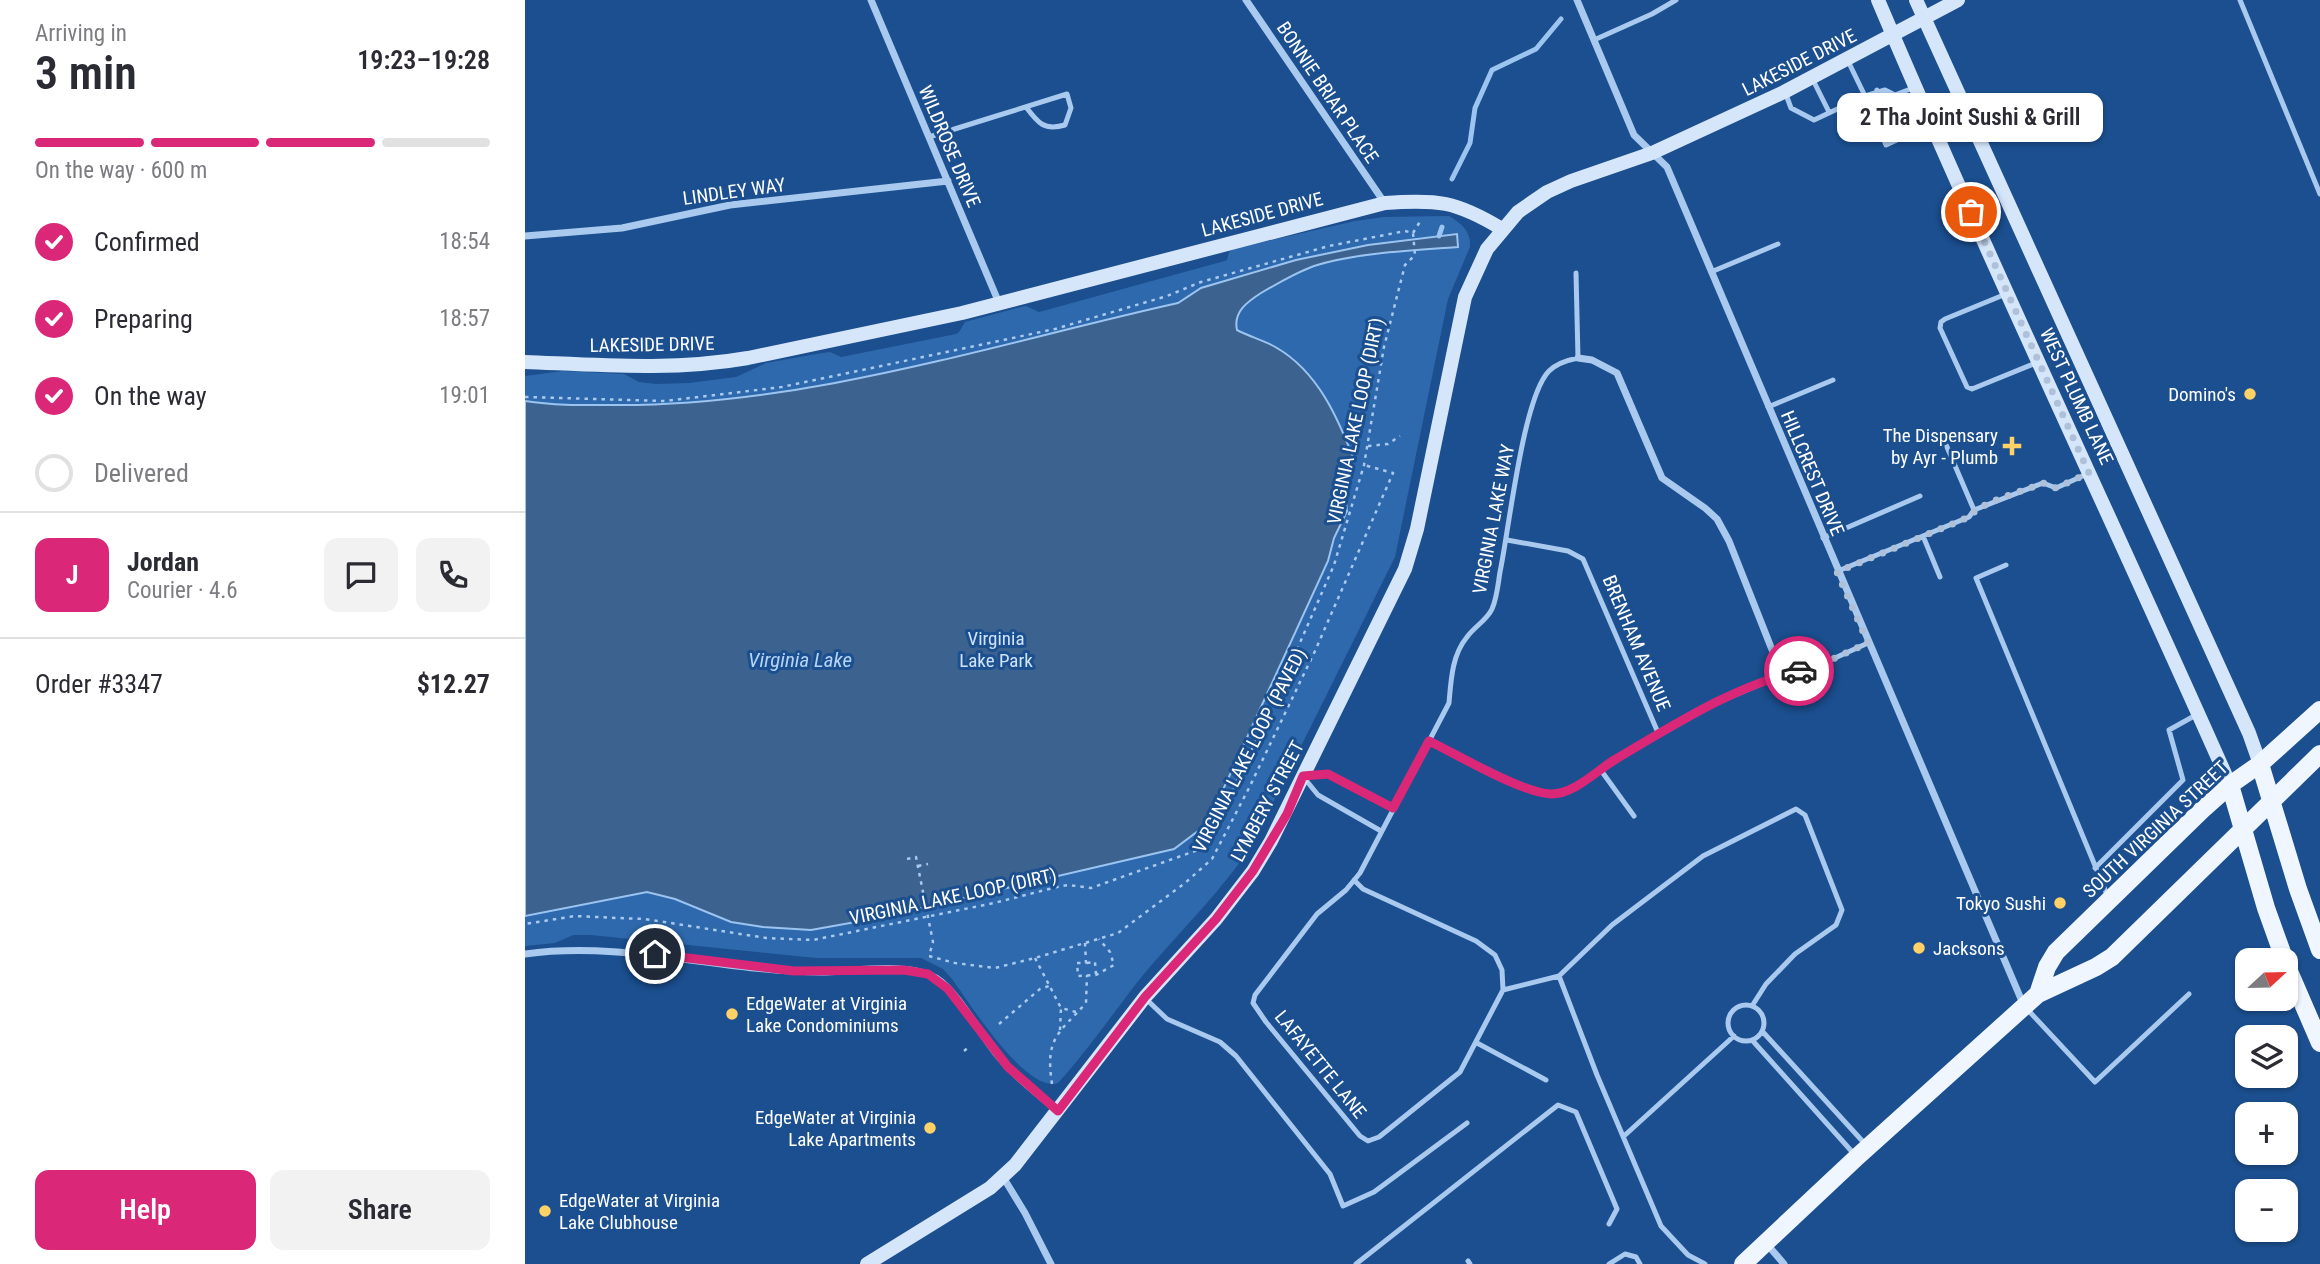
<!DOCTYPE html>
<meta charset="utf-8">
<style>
body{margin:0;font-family:"Roboto Condensed",sans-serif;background:#f2f2f3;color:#2b2b33;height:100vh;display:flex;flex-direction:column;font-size:26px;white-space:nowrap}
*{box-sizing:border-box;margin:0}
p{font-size:23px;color:#7c7c81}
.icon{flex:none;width:38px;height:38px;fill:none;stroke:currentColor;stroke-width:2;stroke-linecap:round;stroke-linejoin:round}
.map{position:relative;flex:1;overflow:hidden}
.details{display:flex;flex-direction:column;background:#fff;width:525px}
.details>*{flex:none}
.needle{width:46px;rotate:68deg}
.fabs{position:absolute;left:1710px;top:948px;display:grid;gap:14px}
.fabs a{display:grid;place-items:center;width:63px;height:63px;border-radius:14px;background:#fff;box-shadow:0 2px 5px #0004;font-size:35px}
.pin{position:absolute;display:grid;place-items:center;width:60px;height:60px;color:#fff;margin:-30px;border:4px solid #fff;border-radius:50%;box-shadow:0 2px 7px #0007}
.courier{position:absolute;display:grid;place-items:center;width:70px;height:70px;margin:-35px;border:5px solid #db2777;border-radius:50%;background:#fff;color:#222;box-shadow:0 2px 9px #0007}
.bubble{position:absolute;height:49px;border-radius:14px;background:#fff;box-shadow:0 2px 5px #0004;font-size:23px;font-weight:600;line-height:49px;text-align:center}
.overview em{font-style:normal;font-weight:600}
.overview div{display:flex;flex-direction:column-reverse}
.overview{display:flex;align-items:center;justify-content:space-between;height:119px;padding:0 35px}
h1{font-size:46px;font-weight:600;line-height:52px}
.bar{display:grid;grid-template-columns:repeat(4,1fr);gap:10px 7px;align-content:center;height:84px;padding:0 35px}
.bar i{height:9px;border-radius:5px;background:#e1e1e2}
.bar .on{background:#db2777}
.bar p{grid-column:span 4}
.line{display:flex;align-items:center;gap:18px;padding:0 35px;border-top:2px solid #e1e1e2}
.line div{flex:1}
.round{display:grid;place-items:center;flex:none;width:74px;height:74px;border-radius:14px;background:#f2f2f3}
ol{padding:0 35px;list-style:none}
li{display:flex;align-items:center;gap:21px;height:77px}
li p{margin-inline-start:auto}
li .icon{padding:7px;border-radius:50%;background:#db2777;color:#fff;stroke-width:4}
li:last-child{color:#7c7c81}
li i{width:38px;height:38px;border:4px solid #e1e1e2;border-radius:50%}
.button{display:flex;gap:14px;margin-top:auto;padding:14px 35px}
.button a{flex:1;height:80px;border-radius:14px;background:#db2777;color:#fff;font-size:28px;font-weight:600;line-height:80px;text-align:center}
.button a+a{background:#f2f2f3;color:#2b2b33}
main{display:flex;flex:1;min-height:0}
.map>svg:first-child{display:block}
.green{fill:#2e69ad}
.water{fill:#3c6290;stroke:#9cc4f0;stroke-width:2}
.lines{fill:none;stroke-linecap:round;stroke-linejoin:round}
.stream{stroke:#9cc4f0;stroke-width:5}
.path{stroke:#a9c9ee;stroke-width:2.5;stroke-dasharray:3.5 5;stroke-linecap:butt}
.lane{stroke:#a9c9ee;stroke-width:5}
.street{stroke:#a9c9ee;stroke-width:7}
.secondary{stroke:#d6e6fa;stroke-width:14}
.primary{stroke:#f0f6ff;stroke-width:18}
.done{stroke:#afc1d8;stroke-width:7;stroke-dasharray:0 12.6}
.route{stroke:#db2777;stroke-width:9}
.poi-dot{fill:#ffd166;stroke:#1b4f8f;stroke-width:2.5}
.labels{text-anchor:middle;stroke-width:6;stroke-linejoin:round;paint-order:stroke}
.street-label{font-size:19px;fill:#fff;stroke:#1b4f8f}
.poi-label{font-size:19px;fill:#fff;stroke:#1b4f8f;text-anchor:end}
.park-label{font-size:19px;fill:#cfe3fa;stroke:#1b4f8f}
.water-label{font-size:21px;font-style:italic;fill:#b5d3f5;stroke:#1b4f8f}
</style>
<main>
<section class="details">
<div class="overview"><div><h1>3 min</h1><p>Arriving in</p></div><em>19:23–19:28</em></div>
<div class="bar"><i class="on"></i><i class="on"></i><i class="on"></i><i></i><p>On the way · 600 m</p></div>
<ol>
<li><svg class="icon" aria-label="check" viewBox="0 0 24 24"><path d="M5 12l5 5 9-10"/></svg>Confirmed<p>18:54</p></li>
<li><svg class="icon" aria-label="check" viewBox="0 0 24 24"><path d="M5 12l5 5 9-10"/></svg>Preparing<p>18:57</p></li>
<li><svg class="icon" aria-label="check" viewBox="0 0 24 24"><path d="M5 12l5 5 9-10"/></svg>On the way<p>19:01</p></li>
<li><i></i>Delivered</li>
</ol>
<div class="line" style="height:126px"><b class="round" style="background:#db2777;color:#fff">J</b><div><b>Jordan</b><p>Courier · 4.6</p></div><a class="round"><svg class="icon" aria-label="chat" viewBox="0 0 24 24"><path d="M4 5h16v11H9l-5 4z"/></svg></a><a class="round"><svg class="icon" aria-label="phone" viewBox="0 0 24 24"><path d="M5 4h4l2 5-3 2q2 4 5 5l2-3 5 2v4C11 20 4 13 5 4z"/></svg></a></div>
<div class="line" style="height:91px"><div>Order #3347</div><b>$12.27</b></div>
<div class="button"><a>Help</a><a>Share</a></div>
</section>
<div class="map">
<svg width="1795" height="1264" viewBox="0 0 1795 1264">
<rect width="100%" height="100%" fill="#1b4f8f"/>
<!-- green -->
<path class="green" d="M924 216C937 224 946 231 945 247L923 299 870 557 728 843C697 891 656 930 619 974 590 1010 564 1049 533 1083 502 1095 444 1002 427 979L418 969 396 958H291L66 935H48L30 943 0 946V376L38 371 99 374 114 382 131 384 164 383 211 377 241 363 297 353 305 352 316 357 431 334 434 332 440 322 496 307 501 306 514 312 696 262 702 260 704 252 708 249 830 221 859 217Z"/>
<!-- water -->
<path class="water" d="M932 234 933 247C891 250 828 253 789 266 770 273 753 283 736 293 722 302 708 312 712 330 725 337 739 340 752 348 793 372 813 418 829 460L817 470 822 511 809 538 803 561 691 805 677 828 649 849 353 918 286 930 238 927 206 922 150 899 122 892 0 916V401C32 406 63 405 95 405 285 405 469 344 653 303L676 288 771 260 843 245Z"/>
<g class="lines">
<!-- stream -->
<path class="stream" d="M927 179 945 143 950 108 967 70 1011 49 1036 19
M914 236 917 227"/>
<!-- path -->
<path class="path" d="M888 233 896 220
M0 397 140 401 257 387 530 329 642 296 676 282 804 246 880 231 888 233 890 255 880 265 859 347 839 465 809 565 746 709 686 835 673 850 566 888 544 885 536 886 469 903 288 940 241 938 120 919 93 918 50 916 0 924
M843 446 863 444 875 436
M382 859 391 857 408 942 404 956 430 963 470 968 510 958 593 933 660 883 687 859 724 788 790 651 868 473 839 465
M393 866 403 864
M560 943 561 963H552L553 976 571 975 589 965 585 952 574 939
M510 958 536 1008
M562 963 570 962 571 975
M474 1024 515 989 524 986
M535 1030 536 1008 551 1012
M439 1051 445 1046
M527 1084C520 1038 533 1034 561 1003L562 975
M38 1206 46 1203"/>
<!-- lane -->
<path class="lane" d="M1715 0 1795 194
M1069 40 1127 14 1151 0
M1287 78 1304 112
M1352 90 1361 109
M1260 92 1266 108 1289 120 1340 96 1322 59
M1374 94 1391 131
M1348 115 1340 96 1360 90 1370 95 1388 88
M1368 125 1374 139 1405 125
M1355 131 1361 145 1374 139
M404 137C450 123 496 108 542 94L546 108 540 125C519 131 513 123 501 107
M1186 272 1253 244
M1481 294 1420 319 1416 322 1415 328 1442 387 1447 389 1511 363
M1243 407 1308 380
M1419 440 1449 510 1518 483 1531 488 1562 474
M1398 536 1415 577
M1298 538 1395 496
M982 540 1043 551 1058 559 1134 735
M1481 565 1451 578 1583 897
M1313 571 1444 517 1449 510
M904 741 1009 792 1030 794 1049 787 1088 761 1189 704 1257 675 1290 667 1343 643
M1075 769 1109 816
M782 776 803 774 868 809
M780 779 793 795 856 831
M1570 868 1658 780 1644 730 1671 715
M829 880 838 889 951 941 970 955 977 970 978 990 935 1072 854 1137 843 1141 835 1136 741 1022 728 1003 730 995 792 914 821 890 835 873 924 703C926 680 927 655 942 637 949 627 962 620 967 609 972 598 973 584 975 572 984 530 998 397 1024 371 1032 363 1043 360 1053 358L1051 273
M1034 976 1072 1075 1136 1226 1163 1255 1180 1264
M978 990 1034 976 1087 925 1178 856 1271 809 1280 815 1317 910 1311 925 1270 954 1241 984 1227 1006
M620 998 642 1019 695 1042 711 1056 805 1174 818 1206 849 1192 942 1123
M1203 1023a18 18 0 1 1 36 0a18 18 0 1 1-36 0Z
M1502 1009 1570 1082 1664 994
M1237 1031 1341 1145
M1227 1040 1330 1155
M952 1043 1021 1080
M1099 1136 1209 1036
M943 1261 945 1264
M831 1264 1033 1105 1051 1112 1092 1209 1084 1224
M1084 1264 1100 1254 1111 1257 1115 1264"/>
<!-- street -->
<path class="street" d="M346 0 474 303
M721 0 859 202
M1052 0 1109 135 1142 167 1499 1006
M0 236 97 228 205 205 423 181
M1053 358 1067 360 1092 373 1137 478 1180 508 1192 519 1204 541 1257 675
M0 954C102 940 200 973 301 972 332 971 383 962 411 978 432 991 454 1032 470 1052 488 1075 510 1092 532 1110
M478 1177 500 1213 526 1264
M1241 1243 1259 1264"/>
<!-- secondary -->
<path class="secondary" d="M1353 0C1465 264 1589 523 1705 785
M1391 0 1724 733 1735 764
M0 362C75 365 149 371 223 358L437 313 860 203C912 199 931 201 977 229
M342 1264 465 1188 490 1165 620 997 691 919 728 871 746 841 880 569 892 529 940 297 962 249 993 212 1022 192 1046 181 1127 153 1259 92 1433 0"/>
<!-- primary -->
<path class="primary" d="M1735 764 1773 889 1795 950
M1705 785 1741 908 1760 961
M1760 962 1795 1043
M1513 994 1522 967 1531 952 1677 810 1705 785 1735 764 1795 710
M1218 1264 1332 1157 1513 994 1571 967 1587 957 1795 754"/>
</g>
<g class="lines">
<!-- done -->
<path class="done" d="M1274 671 1290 667 1343 643 1312 572 1444 517C1455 502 1499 491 1518 483L1531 488 1564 473 1446 212"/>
<!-- route -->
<path class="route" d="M130 954 269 971 379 970 403 974 423 989 483 1067 533 1111 620 997 691 919 728 871 762 814 778 776 803 774 868 808 904 741C933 755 997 793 1026 794 1050 794 1072 770 1091 759 1149 725 1209 686 1274 671"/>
</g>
<!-- markers -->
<g class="poi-dot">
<circle cx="1725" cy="394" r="7"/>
<path d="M1483.5 435.5h7v7h7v7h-7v7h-7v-7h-7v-7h7z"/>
<circle cx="1535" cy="903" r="7"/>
<circle cx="1394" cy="948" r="7"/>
<circle cx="207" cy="1014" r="7"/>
<circle cx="405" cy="1128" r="7"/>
<circle cx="20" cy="1211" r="7"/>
</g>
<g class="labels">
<!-- street labels -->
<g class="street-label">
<text transform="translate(1274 62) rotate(-27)" y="7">LAKESIDE DRIVE</text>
<text transform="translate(803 92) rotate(56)" y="7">BONNIE BRIAR PLACE</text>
<text transform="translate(425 146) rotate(67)" y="7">WILDROSE DRIVE</text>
<text transform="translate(209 191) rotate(-8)" y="7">LINDLEY WAY</text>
<text transform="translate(737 214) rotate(-15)" y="7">LAKESIDE DRIVE</text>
<text transform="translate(127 344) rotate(-1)" y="7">LAKESIDE DRIVE</text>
<text transform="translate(1552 396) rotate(65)" y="7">WEST PLUMB LANE</text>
<text transform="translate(830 421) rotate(-78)" y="7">VIRGINIA LAKE LOOP (DIRT)</text>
<text transform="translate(1288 473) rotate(67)" y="7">HILLCREST DRIVE</text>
<text transform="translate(968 519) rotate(-79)" y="7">VIRGINIA LAKE WAY</text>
<text transform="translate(1112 643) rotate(67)" y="7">BRENHAM AVENUE</text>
<text transform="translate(724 750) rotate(-63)" y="7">VIRGINIA LAKE LOOP (PAVED)</text>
<text transform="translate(742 801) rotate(-62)" y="7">LYMBERY STREET</text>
<text transform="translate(1630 829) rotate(-43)" y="7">SOUTH VIRGINIA STREET</text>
<text transform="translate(428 896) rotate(-12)" y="7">VIRGINIA LAKE LOOP (DIRT)</text>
<text transform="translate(796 1064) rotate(51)" y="7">LAFAYETTE LANE</text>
</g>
<!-- poi labels -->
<g class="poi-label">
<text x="1711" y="401">Domino's</text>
<text x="1473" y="442">The Dispensary<tspan x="1473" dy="22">by Ayr - Plumb</tspan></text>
<text x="1521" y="910">Tokyo Sushi</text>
<text x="1408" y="955" text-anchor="start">Jacksons</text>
<text x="221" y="1010" text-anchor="start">EdgeWater at Virginia<tspan x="221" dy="22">Lake Condominiums</tspan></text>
<text x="391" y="1124">EdgeWater at Virginia<tspan x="391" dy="22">Lake Apartments</tspan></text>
<text x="34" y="1207" text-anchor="start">EdgeWater at Virginia<tspan x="34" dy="22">Lake Clubhouse</tspan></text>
</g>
<!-- park labels -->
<g class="park-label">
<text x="471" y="645">Virginia<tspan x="471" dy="22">Lake Park</tspan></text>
</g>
<!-- water labels -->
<g class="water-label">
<text x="275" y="667">Virginia Lake</text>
</g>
</g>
</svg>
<div class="fabs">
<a><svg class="needle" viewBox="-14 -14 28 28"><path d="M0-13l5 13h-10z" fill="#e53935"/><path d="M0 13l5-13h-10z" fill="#7c7c81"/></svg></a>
<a><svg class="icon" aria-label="layers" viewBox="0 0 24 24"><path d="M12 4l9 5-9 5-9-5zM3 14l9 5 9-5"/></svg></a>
<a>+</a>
<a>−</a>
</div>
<div class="pin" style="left:1446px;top:212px;background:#ea580c"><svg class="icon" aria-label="bag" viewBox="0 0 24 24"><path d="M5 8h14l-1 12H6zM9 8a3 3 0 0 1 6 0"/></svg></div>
<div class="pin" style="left:130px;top:954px;background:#1f2937"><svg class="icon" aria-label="home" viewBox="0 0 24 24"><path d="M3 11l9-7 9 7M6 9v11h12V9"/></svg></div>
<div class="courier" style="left:1274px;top:671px"><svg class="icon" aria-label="car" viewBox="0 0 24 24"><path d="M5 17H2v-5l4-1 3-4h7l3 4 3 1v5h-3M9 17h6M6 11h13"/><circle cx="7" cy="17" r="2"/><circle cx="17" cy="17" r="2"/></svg></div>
<div class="bubble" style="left:1312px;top:93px;width:266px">2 Tha Joint Sushi &amp; Grill</div>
</div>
</main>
